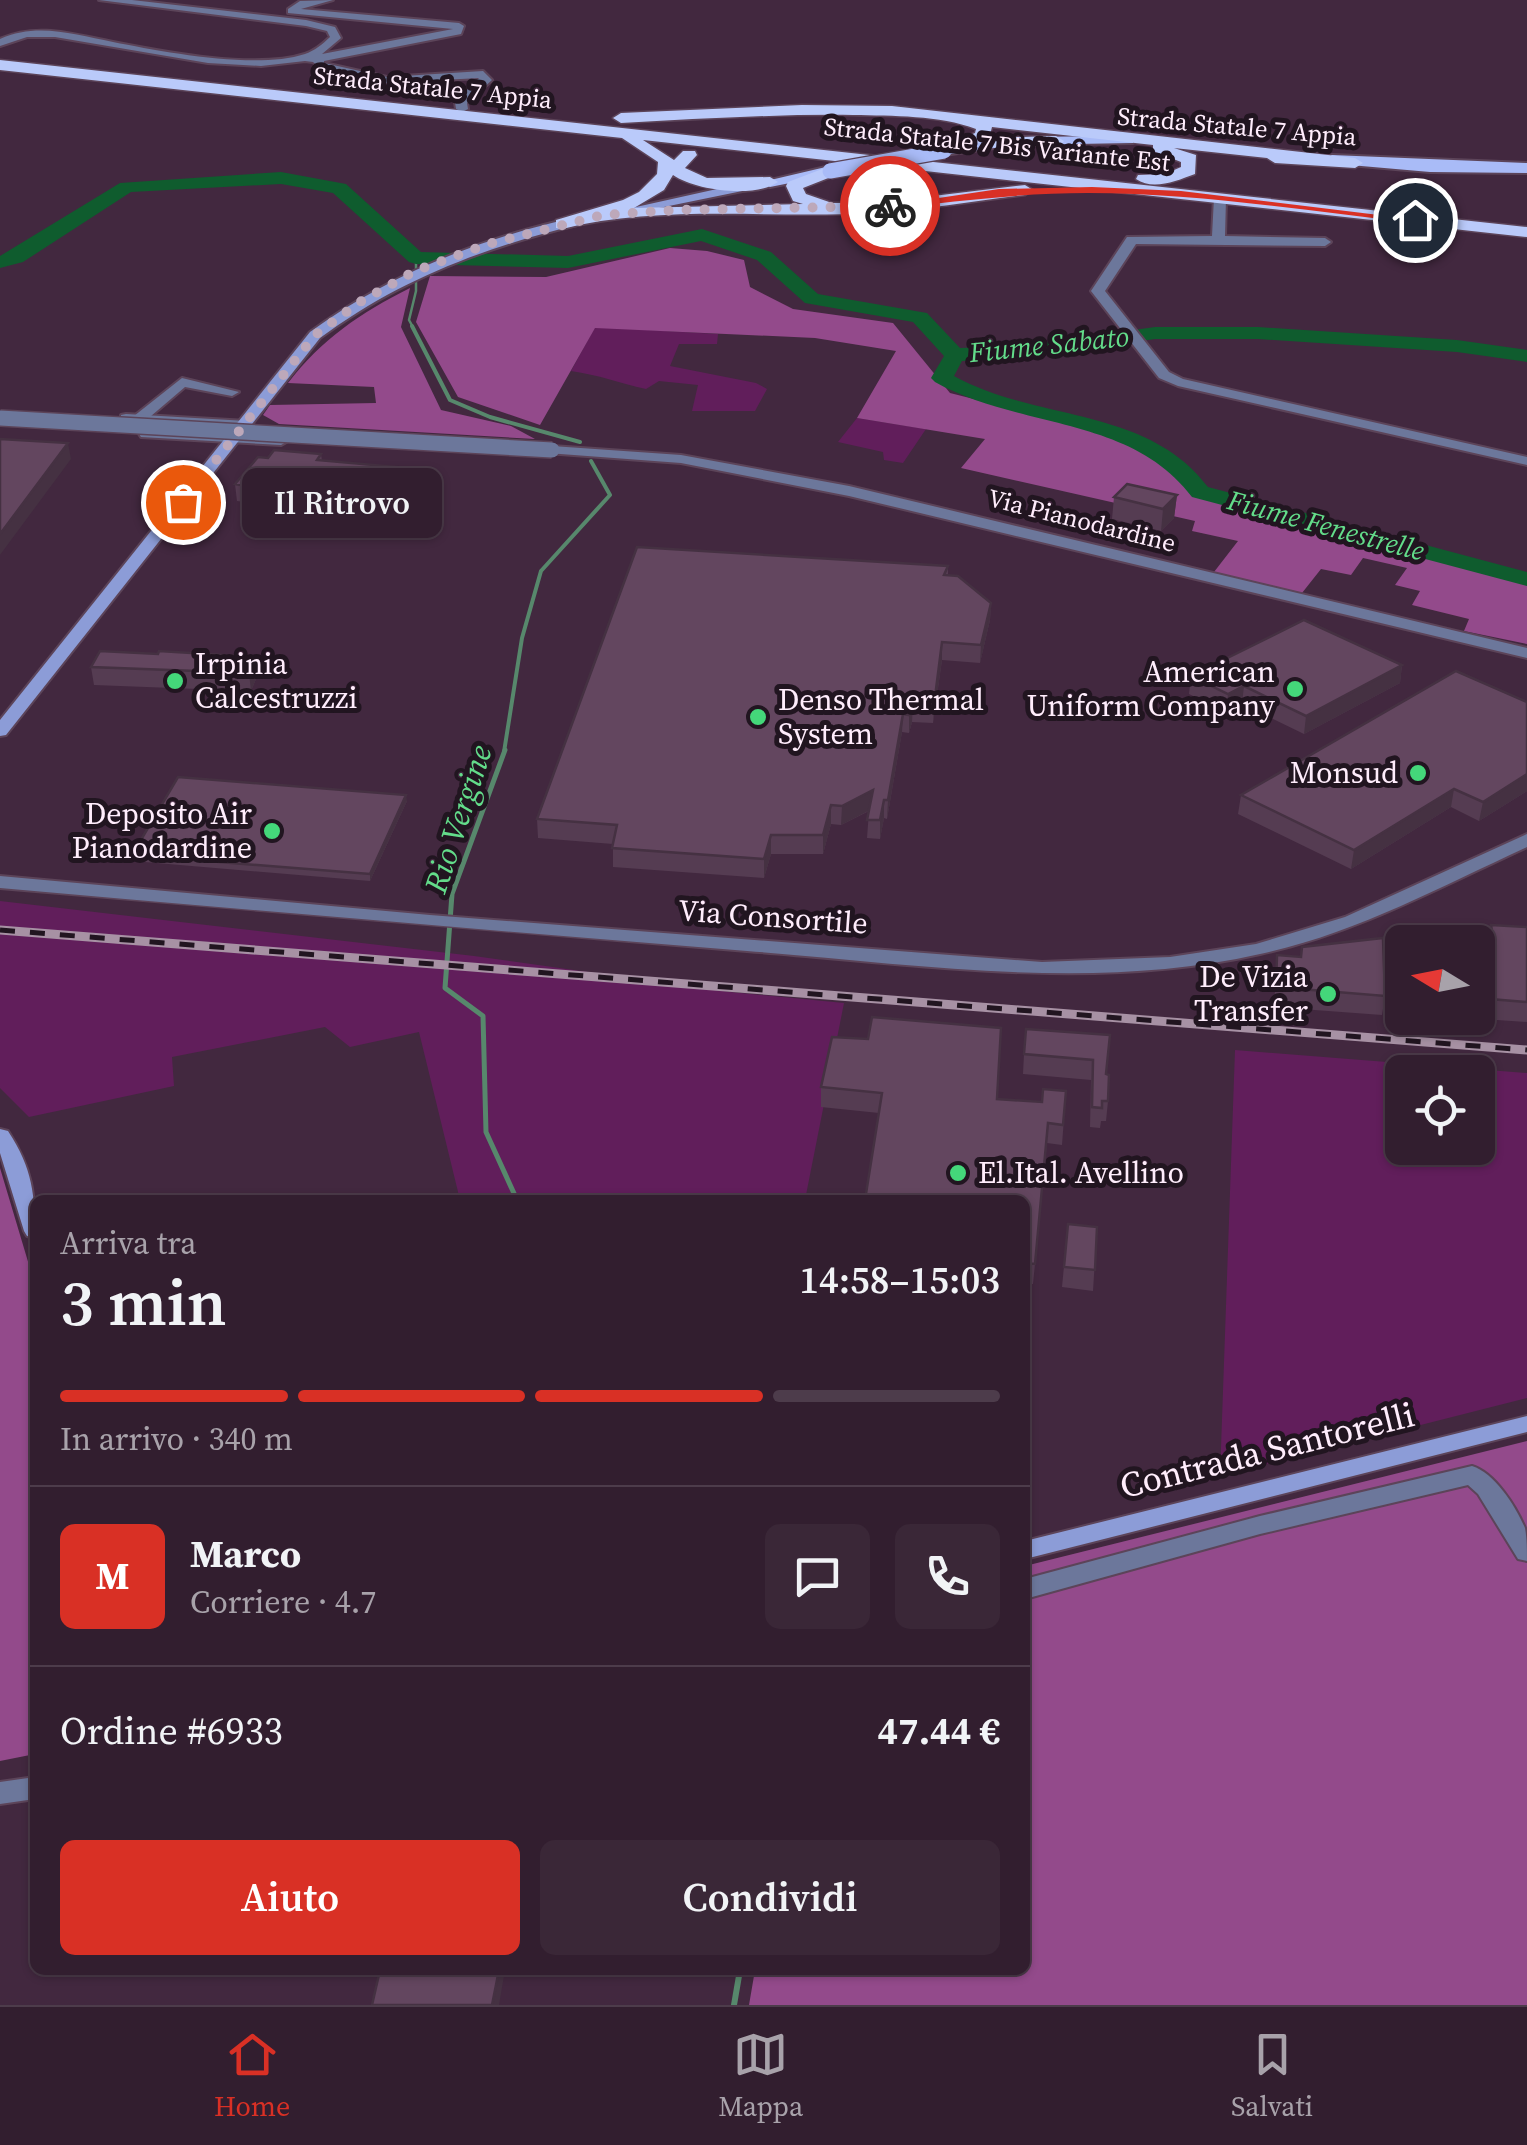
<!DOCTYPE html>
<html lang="it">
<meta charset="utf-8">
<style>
body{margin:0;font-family:"Source Serif 4",serif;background:#3a2737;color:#f1f3f6;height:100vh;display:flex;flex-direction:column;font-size:38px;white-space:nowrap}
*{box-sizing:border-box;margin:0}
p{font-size:32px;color:#a8a2aa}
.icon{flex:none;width:55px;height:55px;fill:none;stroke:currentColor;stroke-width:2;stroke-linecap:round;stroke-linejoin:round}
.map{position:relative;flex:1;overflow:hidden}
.panel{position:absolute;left:30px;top:1195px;width:1000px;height:780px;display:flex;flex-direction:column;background:#321e2f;border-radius:15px;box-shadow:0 2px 8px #0004,0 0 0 2px #4d3c4b}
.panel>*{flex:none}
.needle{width:65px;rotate:280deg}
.buttons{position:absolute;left:1385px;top:925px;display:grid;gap:20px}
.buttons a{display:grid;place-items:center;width:110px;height:110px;border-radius:15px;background:#321e2f;box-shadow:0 2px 8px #0004,0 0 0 2px #4d3c4b;font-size:50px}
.pin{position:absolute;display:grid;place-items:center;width:85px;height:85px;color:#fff;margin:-42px;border:5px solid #fff;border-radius:50%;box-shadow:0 2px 10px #0007}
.courier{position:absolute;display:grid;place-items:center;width:100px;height:100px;margin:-50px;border:8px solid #d93025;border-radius:50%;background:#fff;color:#222;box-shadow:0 2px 12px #0007}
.bubble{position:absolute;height:70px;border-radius:15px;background:#321e2f;box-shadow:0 2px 8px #0004,0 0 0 2px #4d3c4b;font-size:32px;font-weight:600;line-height:70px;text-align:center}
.overview em{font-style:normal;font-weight:600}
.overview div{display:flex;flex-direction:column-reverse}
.overview{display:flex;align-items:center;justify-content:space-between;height:170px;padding:0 30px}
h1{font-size:65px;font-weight:600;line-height:75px}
.bar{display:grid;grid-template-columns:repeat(4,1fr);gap:15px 10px;align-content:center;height:120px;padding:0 30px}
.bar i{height:12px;border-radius:8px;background:#4d3c4b}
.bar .active{background:#d93025}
.bar p{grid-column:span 4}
.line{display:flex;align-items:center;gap:25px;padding:0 30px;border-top:2px solid #4d3c4b}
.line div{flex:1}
.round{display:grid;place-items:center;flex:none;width:105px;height:105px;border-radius:15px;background:#3a2737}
.cta{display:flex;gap:20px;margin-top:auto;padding:20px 30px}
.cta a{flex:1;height:115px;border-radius:15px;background:#d93025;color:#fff;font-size:40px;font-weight:600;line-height:115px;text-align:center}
.cta a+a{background:#3a2737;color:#f1f3f6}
.dock{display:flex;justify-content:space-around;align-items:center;height:140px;border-top:2px solid #4d3c4b;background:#321e2f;font-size:28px;color:#a8a2aa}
.dock a{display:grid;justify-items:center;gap:5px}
.dock .active{color:#d93025}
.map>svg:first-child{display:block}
.green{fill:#611e5b;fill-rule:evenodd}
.forest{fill:#934a8b}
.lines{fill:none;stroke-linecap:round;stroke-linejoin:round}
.stream-far3{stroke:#57886c;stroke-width:2.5}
.stream-far2{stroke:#57886c;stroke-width:4}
.stream-far1{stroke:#57886c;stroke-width:5}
.stream{stroke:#57886c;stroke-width:6}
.river{fill:#0f5c2e;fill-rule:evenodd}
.minor-casing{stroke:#5c4459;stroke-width:4}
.tertiary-casing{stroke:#5c4459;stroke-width:4}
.secondary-casing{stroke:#5c4459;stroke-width:4}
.primary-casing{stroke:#5c4459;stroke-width:4}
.trunk-casing{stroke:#5c4459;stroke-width:3}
.minor{fill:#6c779b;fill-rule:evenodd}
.tertiary{fill:#6c779b;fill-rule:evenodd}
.secondary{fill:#8c9cd7;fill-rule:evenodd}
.primary{fill:#a9bbf7;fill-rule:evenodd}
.trunk{fill:#bacafa;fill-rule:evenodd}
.rail-casing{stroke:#a791a4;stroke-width:9}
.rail{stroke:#211520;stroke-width:5;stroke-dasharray:15;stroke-linecap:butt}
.tertiary-bridge-casing{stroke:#5c4459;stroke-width:18;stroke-linecap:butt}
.primary-bridge-casing{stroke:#5c4459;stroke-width:18;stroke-linecap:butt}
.tertiary-bridge{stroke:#6c779b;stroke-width:15}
.primary-bridge{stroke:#a9bbf7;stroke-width:15}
.wall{fill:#553c52}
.shaded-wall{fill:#453142}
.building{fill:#63465f;stroke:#453142;stroke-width:2.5}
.route{fill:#d93025}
.done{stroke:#bda8ba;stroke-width:10;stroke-dasharray:0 18}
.poi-dot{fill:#44d77a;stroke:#211520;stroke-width:4}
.labels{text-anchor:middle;stroke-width:10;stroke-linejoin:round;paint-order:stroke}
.far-street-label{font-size:25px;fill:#ffedfc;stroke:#211520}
.far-water-label{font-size:28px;font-style:italic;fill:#63dc8a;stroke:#211520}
.poi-label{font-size:30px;fill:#ffedfc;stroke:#211520;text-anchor:end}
.street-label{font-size:30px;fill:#ffedfc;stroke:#211520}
.water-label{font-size:32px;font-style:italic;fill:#63dc8a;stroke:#211520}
.near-street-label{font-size:35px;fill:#ffedfc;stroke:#211520}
</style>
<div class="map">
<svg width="1527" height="2005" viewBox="0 0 1527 2005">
<rect width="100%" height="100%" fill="#42283f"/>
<!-- green -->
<path class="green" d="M595 327 718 334 717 344H679L670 366 756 383 767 389 755 411H692L698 385 659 381 646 389C619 383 599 375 571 371Z
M857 418 926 429 903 463 884 460 883 452 838 442Z
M0 901 474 956 730 992 844 1003 805 1200H460L419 1032 350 1047 325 1027 172 1057 174 1086 29 1117 0 1088Z
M1235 1050 1527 1073V1398L1220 1476ZM1478 1072V1148H1402V1072Z"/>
<!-- forest -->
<path class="forest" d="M670 248 707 251 744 260 750 287 793 309 893 323 950 393 1120 436 1176 467 1194 493 1527 585V644L1464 631 1469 619 1412 605 1420 591 1395 585 1407 568 1363 558 1351 575 1321 569 1302 593 1214 572 1238 541 1192 531 1195 521 961 468 985 439 857 418 896 351 815 338 595 328 540 425 458 397 416 322 430 276 546 277Z
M410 288 401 327 441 410 511 426 535 439 279 424 263 415 270 405 376 403 374 387 288 383C322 339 360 313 410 288Z
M0 1168 35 1285V1754L0 1761Z
M1527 1441V2005H749L755 1970H1025V1566Z"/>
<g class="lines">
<!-- stream-far3 -->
<path class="stream-far3" d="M414 329 409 320 416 291V258"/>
<!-- stream-far2 -->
<path class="stream-far2" d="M412 326 450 400 490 417 580 442
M504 752 522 638 541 571 610 495 591 461"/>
<!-- stream-far1 -->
<path class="stream-far1" d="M505 750 452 894 445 988 483 1016 486 1132 517 1200"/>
<!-- stream -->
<path class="stream" d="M734 2005 740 1970"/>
<!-- river -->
<path class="river" d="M281 172 346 184 421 252 568 256 702 229 771 252 818 294 927 313 960 348 1027 345 1155 327H1258L1457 340 1527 350V362L1457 352 1258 339H1155L1027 357 962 361 954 376C1037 422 1147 406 1208 487L1527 572V586L1192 497C1131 415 1018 429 935 382L931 378 944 356 913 322 805 303 757 260 701 241 568 268 416 264 409 262 333 193 281 184 131 192 23 262 0 268V256L120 183Z"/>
<defs>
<path id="minor" d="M99 0H132L306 20 335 27 341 38 322 54 453 29 288 13V9L300 1 333 0 301 9 459 23 464 26 461 34 324 61V63L387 77 483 71 492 80 467 103 468 109 462 112 456 109 455 102 479 78 387 83 322 70 313 62 305 61 261 66 208 63 55 37H27L0 46V39C38 22 75 35 113 42 164 52 256 70 305 54 314 51 323 44 330 37L327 31 306 26Z
M1220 194 1226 198 1225 236 1325 238 1331 242 1325 246 1136 244 1105 291 1169 372 1183 379 1527 457V465L1178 386 1159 378 1091 291 1127 237 1212 236 1214 198Z
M182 378 239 392 232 396 185 387 144 422H134V416Z
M1527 834V847C1440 887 1354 934 1260 954 1092 992 916 964 747 951 498 931 249 910 0 888V876L430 915 1042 962 1170 957 1256 944 1345 917Z
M1472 1466C1495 1473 1516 1507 1525 1528 1527 1538 1527 1551 1527 1561L1518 1559 1478 1494 1468 1485 1260 1534 1025 1599V1579L1260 1516Z"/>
<path id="tertiary" d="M126 414 247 421 254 425 247 429 121 421V415Z
M146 430 281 437 288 441 281 445 141 437 139 434Z
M552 446 681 455 849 486 1527 648V658L849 496 681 463 547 453 545 450Z
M35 1777V1799L0 1804V1782Z"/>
<path id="secondary" d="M753 181 759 185 757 188 615 217 609 213Z
M581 216 587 220 585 223C488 246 401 278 320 338L6 735 0 736V720L310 332C393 272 482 238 581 216Z
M0 1129 8 1131C33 1169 35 1195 35 1238L27 1236 24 1231 0 1153Z
M1527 1416V1432L1025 1559V1541Z"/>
<path id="primary" d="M1128 136 1133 137V143L1015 145 944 155 937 151 944 147 1015 137Z
M1332 155 1527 163V173L1430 172 1327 163 1324 160Z
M830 166 838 171 835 174 770 187 762 182Z"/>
<path id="trunk" d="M0 60 1527 227V237L643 140 674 160 683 151H695L697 155 685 168 707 178 770 177 778 182C756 198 696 191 673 175L664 190 634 208 803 204 793 201 786 186 788 182 830 166 838 171 836 175 803 188 806 194 832 203H875L1025 185 1033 190 1025 195C975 201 924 210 873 213 770 219 662 204 562 229L556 228V220L623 200 639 192 657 174 658 162 622 138 0 70Z
M802 105 892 106 1355 158 1363 163 1355 168 1275 163 1267 158 1174 148 1196 155 1195 174C1176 181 1153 191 1136 179L1138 175 1165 174 1181 167V162L1153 151V145L992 127 989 139 944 156 938 154V148L975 133 976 129C939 115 893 116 853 115 776 114 698 119 621 123L613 118 621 113Z
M1056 136 1064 141 1062 144 995 148 987 143 995 138Z"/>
</defs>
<!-- minor casing -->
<use href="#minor" class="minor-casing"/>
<!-- tertiary casing -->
<use href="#tertiary" class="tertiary-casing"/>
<!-- secondary casing -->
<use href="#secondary" class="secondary-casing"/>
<!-- primary casing -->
<use href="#primary" class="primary-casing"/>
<!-- trunk casing -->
<use href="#trunk" class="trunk-casing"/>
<!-- minor -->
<use href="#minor" class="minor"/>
<!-- tertiary -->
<use href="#tertiary" class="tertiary"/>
<!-- secondary -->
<use href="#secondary" class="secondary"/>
<!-- primary -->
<use href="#primary" class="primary"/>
<!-- trunk -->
<use href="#trunk" class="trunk"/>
<defs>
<path id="rail" d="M0 930 1527 1050"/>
</defs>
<!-- rail casing -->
<use href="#rail" class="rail-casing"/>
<!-- rail -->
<use href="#rail" class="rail"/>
<defs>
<path id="tertiary-bridge" d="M0 418 552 450"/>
<path id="primary-bridge" d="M830 171 944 151"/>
</defs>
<!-- tertiary-bridge casing -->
<use href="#tertiary-bridge" class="tertiary-bridge-casing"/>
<!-- primary-bridge casing -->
<use href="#primary-bridge" class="primary-bridge-casing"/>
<!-- tertiary-bridge -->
<use href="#tertiary-bridge" class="tertiary-bridge"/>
<!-- primary-bridge -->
<use href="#primary-bridge" class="primary-bridge"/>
</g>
<!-- wall -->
<path class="wall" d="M321 454 322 461 431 487 419 508 369 506 367 511 307 506 304 511 237 501 235 484 268 458Z
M1177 495 1174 518 1161 531 1112 519 1114 497Z
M948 566V575L991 603 990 620 980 663 942 660 933 723 912 722 909 733 902 732 887 819 884 818 880 839 867 838 869 811 841 825 831 824 823 854H771L764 878 613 867V844L538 838 537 819Z
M158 654 256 657 258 674 251 691 94 685 91 667Z
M1402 665 1400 683 1304 734 1242 704 1226 712 1189 694 1191 676Z
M1527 702V791L1479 821 1451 807 1351 869 1238 814 1241 795Z
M407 801 370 881 133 861 132 855Z
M1491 925 1527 927V1022L1468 1018H1478V942H1430L1431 935 1461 937 1462 929 1490 931Z
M1277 955 1385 996 1382 1015 1274 1007Z
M1110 1035 1106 1074 1108 1101 1106 1121H1101L1100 1128 1090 1127 1091 1080 1023 1074 1024 1054Z
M821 1087 1042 1102 1066 1091 1062 1145 1047 1143 1033 1284H1025V1200L879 1113 821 1107Z
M1068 1224 1097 1227 1093 1291 1062 1287Z"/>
<!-- shaded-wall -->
<path class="shaded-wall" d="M68 443 71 459 0 555V534Z
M430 470 431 487 419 508 418 491Z
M305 489 307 506 304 511 302 494Z
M368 490 369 506 367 511 365 494Z
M1177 495 1174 518 1161 531 1163 509Z
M991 603 990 620 980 663 981 645Z
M942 642V660L933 723 934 705Z
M256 657 258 674 251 691 249 673Z
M1402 665 1400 683 1304 734 1306 716Z
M1244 686 1242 704 1226 712 1228 694Z
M913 704 912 722 909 733V715Z
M903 714 902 732 887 819 888 800Z
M1527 774V791L1479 821 1483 802Z
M1454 789 1451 807 1351 869 1354 850Z
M873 790 872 809 841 825 842 806Z
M406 795 407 801 370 881V874Z
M884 800V818L880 839V820Z
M831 805V824L823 854V835Z
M771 835V854L764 878V859Z
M499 1970H505L499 2005H492Z"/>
<!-- building -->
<path class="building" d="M0 439 68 443 0 534Z
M274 450 321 454 317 460 430 470 418 491 368 490 365 494 305 489 302 494 235 484 258 457 268 458Z
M1127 484 1177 495 1163 509 1114 497Z
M637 547 948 566 944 575 958 576 991 603 981 645 942 642 934 705 913 704 909 715 903 714 888 800H884L880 820H867L873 790 842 806 831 805 823 835H771L764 859 612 848 617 825 537 819Z
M1304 620 1402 665 1306 716 1244 686 1228 694 1191 676Z
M100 651 158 654 159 651 256 657 249 673 91 667Z
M1456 671 1527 702V774L1483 802 1454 789 1354 850 1241 795Z
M178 777 406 795 370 874 132 855Z
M1491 925 1527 927V1002L1478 998V942H1432L1431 935 1462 937V929L1492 931Z
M1383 938 1385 996 1276 987 1277 955 1301 957 1302 947Z
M872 1017 1001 1028 997 1099 1042 1102 1043 1089 1066 1091 1063 1125 1048 1123 1035 1264 1025 1263V1200H865L882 1093 821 1087 832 1037 868 1039Z
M1026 1029 1110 1035 1106 1074 1109 1075 1108 1101H1102V1108L1092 1107 1093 1060 1024 1054Z
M1068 1224 1097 1227 1095 1270 1064 1267Z
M380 1970H499L492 2005H372Z"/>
<!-- route -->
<path class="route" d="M1092 187 1181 191 1420 220 1415 223C1307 211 1197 193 1088 193 1021 193 957 201 890 209L885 206 999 189Z"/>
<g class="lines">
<!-- done -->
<path class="done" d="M183 502 315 335 360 302 415 271 488 244 603 215 678 210 890 206"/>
</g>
<!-- markers -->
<g class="poi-dot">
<circle cx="175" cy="681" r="10"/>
<circle cx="1295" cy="689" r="10"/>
<circle cx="758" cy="717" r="10"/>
<circle cx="1418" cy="773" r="10"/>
<circle cx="272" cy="831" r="10"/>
<circle cx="1328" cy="994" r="10"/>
<circle cx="958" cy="1173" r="10"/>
</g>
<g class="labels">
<!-- far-street labels -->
<g class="far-street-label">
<text transform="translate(433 87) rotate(6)" y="9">Strada Statale 7 Appia</text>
<text transform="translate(1237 126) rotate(5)" y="9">Strada Statale 7 Appia</text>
<text transform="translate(997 144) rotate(6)" y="9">Strada Statale 7 Bis Variante Est</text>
<text transform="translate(1082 520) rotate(14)" y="9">Via Pianodardine</text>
</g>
<!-- far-water labels -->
<g class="far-water-label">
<text transform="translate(1049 344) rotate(-6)" y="10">Fiume Sabato</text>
<text transform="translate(1326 525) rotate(15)" y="10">Fiume Fenestrelle</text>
</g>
<!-- poi labels -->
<g class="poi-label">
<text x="195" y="674" text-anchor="start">Irpinia<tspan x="195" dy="34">Calcestruzzi</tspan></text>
<text x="1275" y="682">American<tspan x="1275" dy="34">Uniform Company</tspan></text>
<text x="778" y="710" text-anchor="start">Denso Thermal<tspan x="778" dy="34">System</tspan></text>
<text x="1398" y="783">Monsud</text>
<text x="252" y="824">Deposito Air<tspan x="252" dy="34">Pianodardine</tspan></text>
<text x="1308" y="987">De Vizia<tspan x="1308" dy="34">Transfer</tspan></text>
<text x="978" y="1183" text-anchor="start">El.Ital. Avellino</text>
</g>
<!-- street labels -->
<g class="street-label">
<text transform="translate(773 917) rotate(4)" y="10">Via Consortile</text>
</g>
<!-- water labels -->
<g class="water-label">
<text transform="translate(458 819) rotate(-72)" y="11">Rio Vergine</text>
</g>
<!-- near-street labels -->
<g class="near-street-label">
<text transform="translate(1267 1450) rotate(-14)" y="12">Contrada Santorelli</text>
</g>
</g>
</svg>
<div class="buttons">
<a><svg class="needle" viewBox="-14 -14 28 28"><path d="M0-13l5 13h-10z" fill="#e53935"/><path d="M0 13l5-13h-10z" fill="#a8a2aa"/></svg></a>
<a><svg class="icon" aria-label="locate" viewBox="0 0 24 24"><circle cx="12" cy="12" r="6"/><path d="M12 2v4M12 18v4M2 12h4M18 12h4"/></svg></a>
</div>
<div class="pin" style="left:183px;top:502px;background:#ea580c"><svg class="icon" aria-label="bag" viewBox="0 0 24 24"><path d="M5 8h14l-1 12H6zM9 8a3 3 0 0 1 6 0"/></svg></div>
<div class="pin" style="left:1415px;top:220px;background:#1f2937"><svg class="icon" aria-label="home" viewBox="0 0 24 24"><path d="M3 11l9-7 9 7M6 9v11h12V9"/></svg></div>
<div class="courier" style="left:890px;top:206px"><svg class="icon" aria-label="bike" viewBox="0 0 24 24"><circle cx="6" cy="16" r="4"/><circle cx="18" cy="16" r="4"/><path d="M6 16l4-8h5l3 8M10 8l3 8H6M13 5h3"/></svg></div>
<div class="bubble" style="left:242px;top:468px;width:200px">Il Ritrovo</div>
<section class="panel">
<div class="overview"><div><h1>3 min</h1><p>Arriva tra</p></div><em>14:58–15:03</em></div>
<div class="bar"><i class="active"></i><i class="active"></i><i class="active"></i><i></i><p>In arrivo · 340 m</p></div>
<div class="line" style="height:180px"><b class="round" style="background:#d93025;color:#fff">M</b><div><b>Marco</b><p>Corriere · 4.7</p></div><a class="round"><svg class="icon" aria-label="chat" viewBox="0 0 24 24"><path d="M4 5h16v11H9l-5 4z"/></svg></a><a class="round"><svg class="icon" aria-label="phone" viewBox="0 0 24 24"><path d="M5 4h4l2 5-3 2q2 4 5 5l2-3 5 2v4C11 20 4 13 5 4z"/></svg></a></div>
<div class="line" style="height:130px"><div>Ordine #6933</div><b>47.44 €</b></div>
<div class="cta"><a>Aiuto</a><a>Condividi</a></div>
</section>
</div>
<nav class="dock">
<a class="active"><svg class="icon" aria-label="home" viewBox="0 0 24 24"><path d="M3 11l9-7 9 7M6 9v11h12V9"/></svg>Home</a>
<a><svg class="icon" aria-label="map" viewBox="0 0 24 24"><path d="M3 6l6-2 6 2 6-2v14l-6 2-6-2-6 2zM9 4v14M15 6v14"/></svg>Mappa</a>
<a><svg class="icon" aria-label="saved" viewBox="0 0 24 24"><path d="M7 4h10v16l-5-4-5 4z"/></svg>Salvati</a>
</nav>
